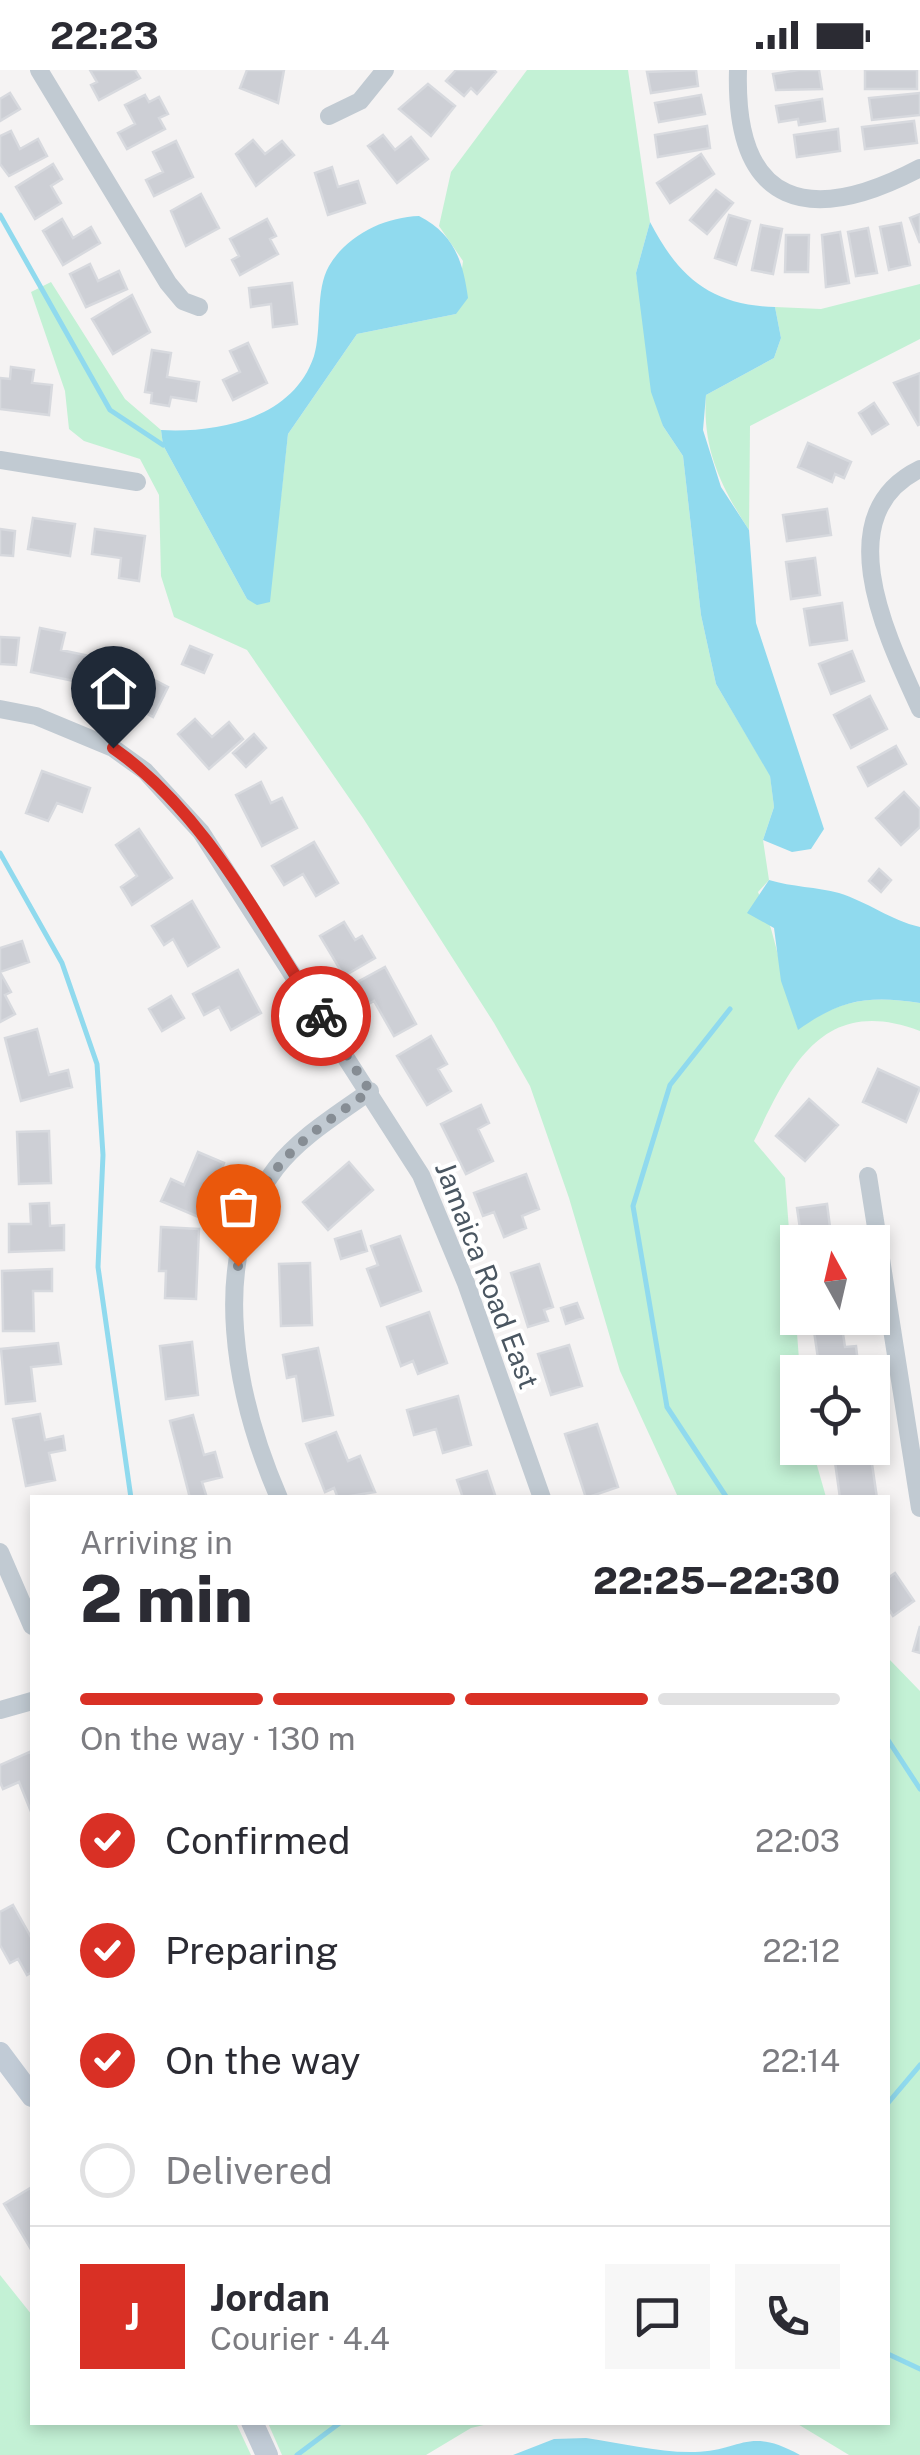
<!DOCTYPE html>
<meta charset="utf-8">
<style>
body{margin:0;font-family:"Public Sans",sans-serif;background:#f7f7f7;color:#2b2b33;height:100vh;display:flex;flex-direction:column;font-size:38px;white-space:nowrap}
*{box-sizing:border-box;margin:0}
p{font-size:32px;color:#7c7c81}
.icon{flex:none;width:55px;height:55px;fill:none;stroke:currentColor;stroke-width:2;stroke-linecap:round;stroke-linejoin:round}
.map{position:relative;flex:1;overflow:hidden}
.side{position:absolute;left:30px;top:1425px;width:860px;height:930px;display:flex;flex-direction:column;background:#fff;border-radius:0px;box-shadow:0 5px 15px #0003}
.side>*{flex:none}
.needle{width:65px;rotate:352deg}
.fabs{position:absolute;left:780px;top:1155px;display:grid;gap:20px}
.fabs a{display:grid;place-items:center;width:110px;height:110px;border-radius:0px;background:#fff;box-shadow:0 5px 15px #0003;font-size:50px}
.pin{position:absolute;display:grid;place-items:center;width:85px;height:85px;color:#fff;margin:-102px -42px;border-radius:50% 50% 50% 0;rotate:-45deg;box-shadow:0 0 10px #0007}
.pin .icon{rotate:45deg}
.courier{position:absolute;display:grid;place-items:center;width:100px;height:100px;margin:-50px;border:8px solid #d93025;border-radius:50%;background:#fff;color:#222;box-shadow:0 2px 12px #0007}
.head em{font-style:normal;font-weight:800}
.head div{display:flex;flex-direction:column-reverse}
.head{display:flex;align-items:center;justify-content:space-between;height:170px;padding:0 50px}
h1{font-size:65px;font-weight:800;line-height:75px}
.bar{display:grid;grid-template-columns:repeat(4,1fr);gap:15px 10px;align-content:center;height:120px;padding:0 50px}
.bar i{height:12px;border-radius:8px;background:#e1e1e2}
.bar .selected{background:#d93025}
.bar p{grid-column:span 4}
.line{display:flex;align-items:center;gap:25px;padding:0 50px;border-top:2px solid #e1e1e2}
.line div{flex:1}
.round{display:grid;place-items:center;flex:none;width:105px;height:105px;border-radius:0px;background:#f7f7f7}
ol{padding:0 50px;list-style:none}
li{display:flex;align-items:center;gap:30px;height:110px}
li p{margin-inline-start:auto}
li .icon{padding:10px;border-radius:50%;background:#d93025;color:#fff;stroke-width:4}
li:last-child{color:#7c7c81}
li i{width:55px;height:55px;border:5px solid #e1e1e2;border-radius:50%}
.status{display:flex;justify-content:space-between;align-items:center;height:70px;padding:0 50px;background:#fff;direction:ltr}
.status svg{height:28px;fill:currentColor}
.map>svg:first-child{display:block}
.green{fill:#c3f1d5}
.water{fill:#90daee}
.lines{fill:none;stroke-linecap:round;stroke-linejoin:round}
.stream{stroke:#90daee;stroke-width:5}
.building{fill:#cdcfd5;stroke:#d7d9de;stroke-width:2.5}
.street{stroke:#c1cad2;stroke-width:18}
.secondary{stroke:#c1cbd6;stroke-width:22}
.done{stroke:#868d94;stroke-width:10;stroke-dasharray:0 18}
.route{stroke:#d93025;stroke-width:12}
.labels{text-anchor:middle;stroke-width:8;stroke-linejoin:round;paint-order:stroke}
.street-label{font-size:28px;fill:#4a5661;stroke:#fff}
</style>
<div class="status"><b>22:23</b><svg viewBox="0 0 49 12"><path d="M0 12V9h3v3zM5 12V6h3v6zM10 12V3h3v9zM15 12V0h3v12zM26 1h20v11H26zM47 4h2v5h-2z"/></svg></div>
<div class="map">
<svg width="920" height="2385" viewBox="0 0 920 2385">
<rect width="100%" height="100%" fill="#f5f3f3"/>
<!-- green -->
<path class="green" d="M527 0H628L650 152 636 203 663 356 683 386 701 545 716 614 770 705 774 737 763 770 769 810 758 822C777 866 782 913 798 959 841 929 869 925 920 933V961C822 924 790 997 754 1071L785 1108 800 1302 798 1378H812L826 1427H678L620 1301 569 1128 530 1016 494 953 363 748 247 580 174 547 161 506 159 425 140 389 84 371 69 359 65 321 31 222 51 212 125 329 161 360 163 375 247 529 269 532 288 364 357 264 456 244 463 191 439 156 451 102Z
M920 214V269L750 356 749 460C721 417 702 378 706 325L774 288 781 268 775 237 821 239Z
M888 1588 920 1621V2385H849L796 2353 888 2352Z
M0 2205 32 2245V2352L236 2353 251 2385H0Z
M268 2353H492L471 2358 426 2385H282Z"/>
<!-- water -->
<path class="water" d="M419 146C454 164 463 191 468 228L456 244 357 264 288 364 270 532 257 535 247 529 163 375 161 360C218 363 293 349 314 286 322 260 315 220 329 196 347 165 385 147 419 146Z
M650 152C679 208 711 235 775 237L781 268 774 288 706 325 703 360 721 417 749 460 756 553 824 759 811 779 792 782 763 770 774 737 770 706 716 614 701 545 683 386 663 356 651 322 636 203Z
M769 810C792 817 817 817 839 823 868 832 890 850 920 857V933C869 925 841 929 798 960L781 911 774 858 747 843Z
M586 2368C621 2373 660 2383 695 2382 741 2381 748 2356 800 2385H513L554 2369Z"/>
<g class="lines">
<!-- stream -->
<path class="stream" d="M0 145 110 340 163 375
M0 783 62 893 97 994 103 1085 98 1197 131 1428
M727 1428 667 1337 633 1136 670 1015 730 939
M888 1670 920 1719
M888 2033 920 1995
M888 2284 920 2299
M297 2385 341 2352"/>
</g>
<!-- building -->
<path class="building" d="M90 0H135L140 8 99 30 91 15 97 12Z
M247 0H284L278 33 240 18Z
M456 0H494L496 2 477 24 471 18 464 26 446 11Z
M696 0 698 16 651 23 647 2Z
M799 0H819L822 19 776 20 773 4Z
M865 0H917V19H865Z
M428 14 455 36 431 66 399 39Z
M10 23 20 39 0 51V29Z
M920 23V45L872 50 869 28Z
M145 25 149 32 159 27 168 44 159 48 165 59 127 79 118 63 135 54 125 35Z
M701 25 705 44 659 52 655 33Z
M822 29 825 51 799 55 798 49 779 52 776 36Z
M914 51 917 73 865 79 862 57Z
M707 56 710 78 658 87 655 65Z
M838 59 840 81 797 87 794 65Z
M11 61 20 79 38 69 47 86 9 106 0 94V66Z
M383 65 395 80 411 67 428 89 397 113 368 76Z
M253 70 265 84 282 71 294 85 256 116 236 84Z
M176 71 193 107 154 126 146 110 163 102 153 82Z
M701 84 714 104 670 133 657 113Z
M53 94 62 109 51 116 61 133 35 149 16 117Z
M332 97 338 117 358 111 365 133 328 145 315 103Z
M716 120 733 133 707 164 690 150Z
M201 124 219 158 186 176 171 141Z
M920 144V173L910 148Z
M729 145 750 151 736 195 715 188Z
M62 149 73 168 91 157 100 173 63 195 43 161Z
M267 149 276 166 270 169 278 184 240 205 232 190 239 186 230 169Z
M901 153 910 195 889 200 880 157Z
M761 155 782 159 773 204 752 200Z
M868 158 877 203 856 206 848 162Z
M840 162 849 213 826 217 822 165Z
M786 165H809L808 202H785Z
M90 194 98 211 119 201 127 219 86 237 70 204Z
M292 213 297 254 273 257 271 234 251 237 249 218Z
M132 225 150 262 113 284 92 249Z
M248 273 267 313 233 330 223 310 240 302 230 281Z
M152 280 171 283 167 307 199 312 196 331 171 327 169 336 151 333 152 323 145 322Z
M11 297 34 300 32 313 52 315 49 345 0 339V308L10 309Z
M920 303V354L918 355 894 313Z
M874 333 888 354 872 364 859 343Z
M808 373 851 392 844 408 835 404 832 412 798 397Z
M827 439 831 465 787 471 783 445Z
M33 448 75 454 70 486 28 479Z
M0 459 15 461 13 486 0 485Z
M95 459 145 466 139 511 119 508 121 488 92 484Z
M815 488 820 525 791 529 786 492Z
M842 533 847 570 810 575 804 539Z
M40 558 65 563 61 580 94 587 88 614 31 602Z
M0 567 19 568 16 595 0 594Z
M190 576 212 585 204 603 182 594Z
M852 581 864 611 831 624 819 594Z
M122 593 168 617 153 647 107 622Z
M870 626 887 659 851 678 834 645Z
M195 649 212 667 229 652 243 669 209 699 178 664Z
M254 664 266 678 246 697 233 683Z
M896 676 906 694 868 716 858 697Z
M42 701 90 718 82 742 57 733 48 751 26 743Z
M261 712 271 733 282 728 297 758 262 776 236 725Z
M904 722 920 739V757L901 775 876 748Z
M139 759 172 808 132 835 121 817 137 806 116 775Z
M314 772 338 813 316 826 303 804 284 815 272 796Z
M879 799 891 810 881 822 869 811Z
M192 831 219 877 188 896 173 869 164 875 152 856Z
M344 852 355 870 362 866 375 888 344 906 320 866Z
M22 871 29 892 0 902V878Z
M385 897 416 954 394 966 374 931 363 937 352 915Z
M238 900 261 943 231 960 219 937 204 945 193 924Z
M1 904 11 922 5 925 15 944 0 952Z
M171 926 184 948 162 961 149 939Z
M37 959 49 1005 68 1000 72 1017 21 1031 5 968Z
M431 966 447 994 438 999 451 1021 427 1035 397 986Z
M878 999 920 1018 906 1052 863 1032Z
M809 1029 838 1055 805 1091 776 1066Z
M481 1035 489 1053 478 1059 493 1091 466 1104 441 1054Z
M49 1061 51 1113 19 1114 17 1062Z
M198 1082 224 1093 201 1148 161 1131 171 1109 184 1115Z
M349 1092 373 1120 328 1160 303 1132Z
M526 1104 539 1139 522 1146 526 1158 504 1167 494 1142 483 1146 474 1123Z
M49 1133 50 1156 64 1155V1180L9 1182V1154H31L30 1134Z
M827 1134 832 1172H802L797 1138Z
M161 1157 199 1159 196 1229 165 1228 166 1201H159Z
M361 1161 367 1181 341 1189 335 1169Z
M400 1166 421 1221 381 1236 367 1199 378 1195 371 1176Z
M310 1193 312 1255 281 1256 279 1194Z
M539 1194 553 1237 544 1240 548 1251 528 1257 511 1203Z
M52 1199V1221H33L34 1261H3L2 1201Z
M577 1233 583 1248 566 1254 561 1238Z
M429 1242 447 1293 418 1304 413 1291 401 1296 387 1257Z
M842 1257 845 1277 856 1276 859 1302H820L814 1261Z
M192 1272 198 1325 166 1329 160 1276Z
M58 1273 61 1294 31 1297 35 1331 6 1334 1 1279Z
M569 1275 582 1316 551 1325 538 1284Z
M318 1278 333 1345 303 1351 296 1306 287 1308 283 1285Z
M458 1326 471 1375 443 1383 436 1359 414 1365 407 1340Z
M40 1344 45 1370 63 1366 65 1380 49 1383 55 1410 26 1416 13 1349Z
M193 1345 204 1385 215 1382 222 1407 202 1412 207 1428H190L170 1351Z
M597 1354 618 1417 586 1428 565 1364Z
M336 1362 348 1391 360 1386 375 1422 338 1428 334 1418 325 1422 306 1374Z
M871 1387 877 1428H840L835 1392Z
M487 1401 496 1428H463L457 1410Z
M895 1503 914 1531 893 1546 888 1538V1508Z
M920 1556V1583L913 1581Z
M32 1681V1744L19 1712 3 1719 0 1712V1695Z
M13 1835 32 1869V1902L27 1905 18 1889 10 1893 0 1875V1842Z
M32 2117V2181L4 2134Z"/>
<g class="lines">
<!-- street -->
<path class="street" d="M39 0 168 213 183 231 199 237
M738 0C734 138 810 156 920 98
M329 46 360 31 385 0
M0 390 137 412
M920 399C826 445 888 569 920 639
M0 639 36 646 113 678 145 701 201 762 421 1105 466 1213 542 1428
M868 1106 920 1438
M279 1428C237 1331 205 1189 276 1098 301 1066 337 1045 370 1021
M0 1482 32 1556
M0 1640 32 1631"/>
<!-- secondary -->
<path class="secondary" d="M0 1983 32 2026
M252 2352 267 2385"/>
</g>
<g class="lines">
<!-- done -->
<path class="done" d="M238 1196C254 1100 295 1074 370 1021L321 946"/>
<!-- route -->
<path class="route" d="M113 678C206 743 259 852 321 946"/>
</g>
<g class="labels">
<!-- street labels -->
<g class="street-label">
<text transform="translate(487 1205) rotate(69)" y="10">Jamaica Road East</text>
</g>
</g>
</svg>
<div class="fabs">
<a><svg class="needle" viewBox="-14 -14 28 28"><path d="M0-13l5 13h-10z" fill="#e53935"/><path d="M0 13l5-13h-10z" fill="#7c7c81"/></svg></a>
<a><svg class="icon" aria-label="locate" viewBox="0 0 24 24"><circle cx="12" cy="12" r="6"/><path d="M12 2v4M12 18v4M2 12h4M18 12h4"/></svg></a>
</div>
<div class="pin" style="left:238px;top:1196px;background:#ea580c"><svg class="icon" aria-label="bag" viewBox="0 0 24 24"><path d="M5 8h14l-1 12H6zM9 8a3 3 0 0 1 6 0"/></svg></div>
<div class="pin" style="left:113px;top:678px;background:#1f2937"><svg class="icon" aria-label="home" viewBox="0 0 24 24"><path d="M3 11l9-7 9 7M6 9v11h12V9"/></svg></div>
<div class="courier" style="left:321px;top:946px"><svg class="icon" aria-label="bike" viewBox="0 0 24 24"><circle cx="6" cy="16" r="4"/><circle cx="18" cy="16" r="4"/><path d="M6 16l4-8h5l3 8M10 8l3 8H6M13 5h3"/></svg></div>
<section class="side">
<div class="head"><div><h1>2 min</h1><p>Arriving in</p></div><em>22:25–22:30</em></div>
<div class="bar"><i class="selected"></i><i class="selected"></i><i class="selected"></i><i></i><p>On the way · 130 m</p></div>
<ol>
<li><svg class="icon" aria-label="check" viewBox="0 0 24 24"><path d="M5 12l5 5 9-10"/></svg>Confirmed<p>22:03</p></li>
<li><svg class="icon" aria-label="check" viewBox="0 0 24 24"><path d="M5 12l5 5 9-10"/></svg>Preparing<p>22:12</p></li>
<li><svg class="icon" aria-label="check" viewBox="0 0 24 24"><path d="M5 12l5 5 9-10"/></svg>On the way<p>22:14</p></li>
<li><i></i>Delivered</li>
</ol>
<div class="line" style="height:180px"><b class="round" style="background:#d93025;color:#fff">J</b><div><b>Jordan</b><p>Courier · 4.4</p></div><a class="round"><svg class="icon" aria-label="chat" viewBox="0 0 24 24"><path d="M4 5h16v11H9l-5 4z"/></svg></a><a class="round"><svg class="icon" aria-label="phone" viewBox="0 0 24 24"><path d="M5 4h4l2 5-3 2q2 4 5 5l2-3 5 2v4C11 20 4 13 5 4z"/></svg></a></div>
</section>
</div>
